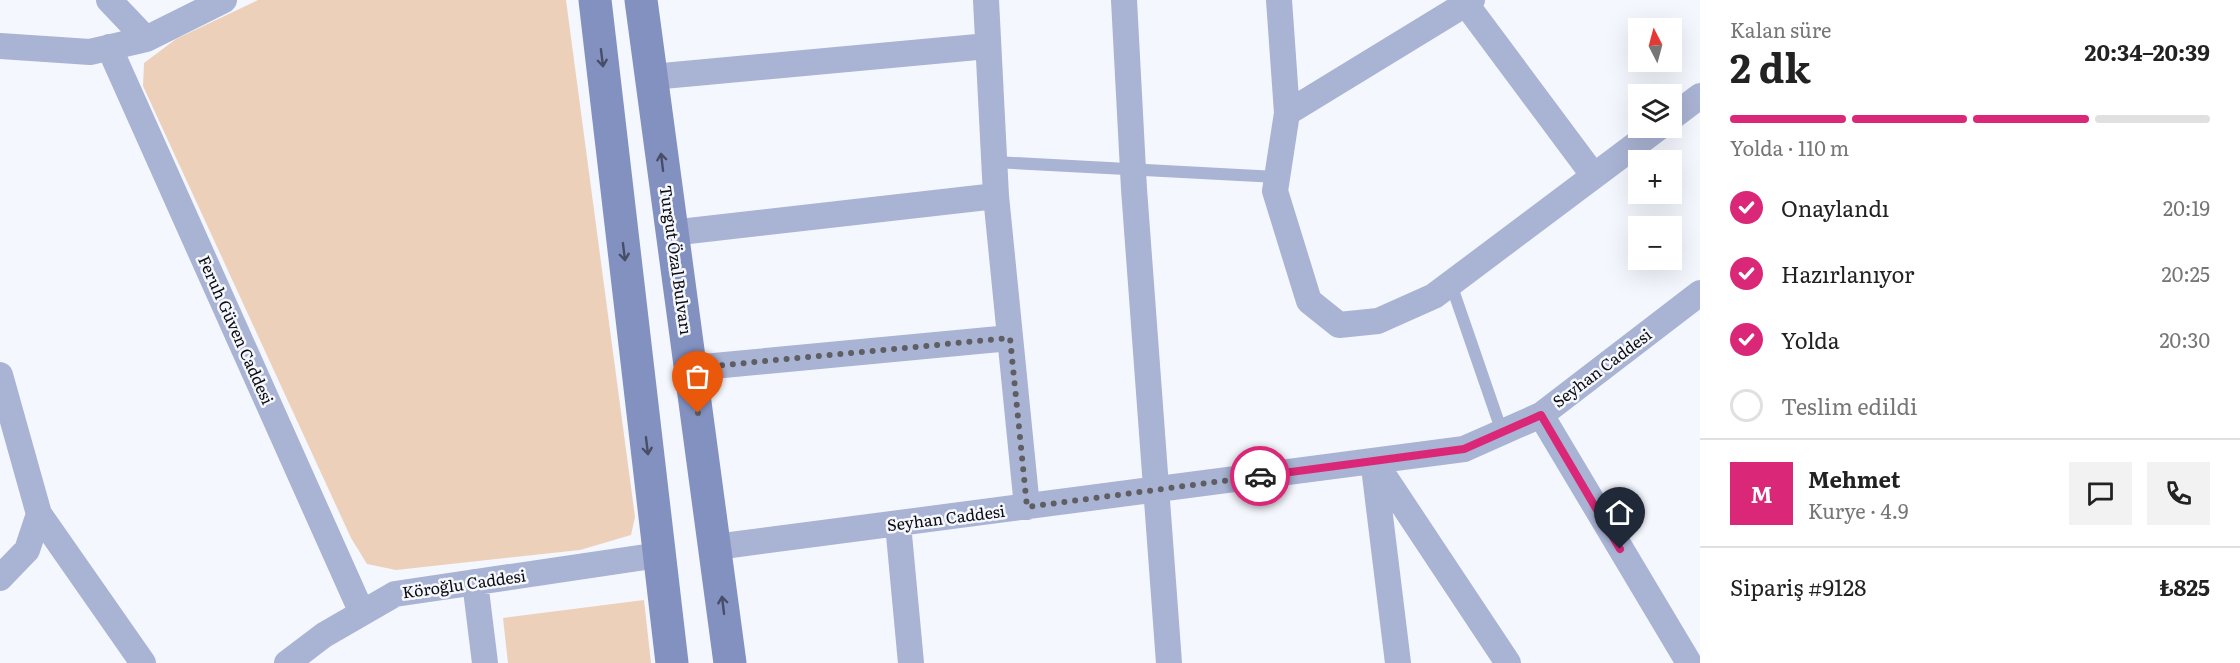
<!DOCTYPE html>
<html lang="tr">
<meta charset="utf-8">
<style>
body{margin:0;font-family:Literata,serif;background:#f2f2f2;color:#222;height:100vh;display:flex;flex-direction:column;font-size:22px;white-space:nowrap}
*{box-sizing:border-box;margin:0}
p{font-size:20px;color:#767676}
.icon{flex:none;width:33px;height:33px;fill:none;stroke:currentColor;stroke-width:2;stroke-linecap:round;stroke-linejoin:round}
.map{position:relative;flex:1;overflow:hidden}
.panel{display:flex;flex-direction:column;background:#fff;width:540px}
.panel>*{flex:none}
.needle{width:39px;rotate:354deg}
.buttons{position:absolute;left:1628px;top:18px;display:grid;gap:12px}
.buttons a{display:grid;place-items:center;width:54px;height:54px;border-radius:0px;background:#fff;box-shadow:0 6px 24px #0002;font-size:30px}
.pin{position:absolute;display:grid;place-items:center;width:51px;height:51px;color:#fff;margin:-62px -26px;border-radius:50% 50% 50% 0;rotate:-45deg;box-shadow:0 0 6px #0007}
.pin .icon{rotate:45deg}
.courier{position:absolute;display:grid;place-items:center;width:60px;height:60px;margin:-30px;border:4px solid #db2777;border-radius:50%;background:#fff;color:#222;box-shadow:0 2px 8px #0007}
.overview em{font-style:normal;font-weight:700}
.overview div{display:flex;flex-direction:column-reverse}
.overview{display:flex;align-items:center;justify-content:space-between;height:102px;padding:0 30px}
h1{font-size:39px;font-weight:700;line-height:45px}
.bar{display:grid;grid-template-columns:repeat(4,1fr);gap:9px 6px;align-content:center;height:72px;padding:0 30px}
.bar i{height:8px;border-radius:4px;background:#e0e0e0}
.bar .active{background:#db2777}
.bar p{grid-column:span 4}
.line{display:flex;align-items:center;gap:15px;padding:0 30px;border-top:2px solid #e0e0e0}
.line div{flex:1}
.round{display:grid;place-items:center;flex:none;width:63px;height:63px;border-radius:0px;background:#f2f2f2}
ol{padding:0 30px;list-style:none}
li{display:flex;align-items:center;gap:18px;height:66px}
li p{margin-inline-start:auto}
li .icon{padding:6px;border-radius:50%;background:#db2777;color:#fff;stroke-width:4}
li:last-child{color:#767676}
li i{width:33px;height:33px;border:3px solid #e0e0e0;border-radius:50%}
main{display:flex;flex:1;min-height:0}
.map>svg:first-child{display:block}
.green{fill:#edd0ba}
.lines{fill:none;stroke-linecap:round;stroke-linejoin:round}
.lane{stroke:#a9b3d3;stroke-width:12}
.street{stroke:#a9b3d3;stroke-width:26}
.secondary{stroke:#8391c0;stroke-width:33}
.oneway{stroke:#484e68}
.done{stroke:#5e5e63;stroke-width:6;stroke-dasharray:0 10.8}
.route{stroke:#db2777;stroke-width:8}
.labels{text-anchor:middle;stroke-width:5;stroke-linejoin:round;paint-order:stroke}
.street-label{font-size:16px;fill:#0c0c0f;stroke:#f5f7fe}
</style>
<main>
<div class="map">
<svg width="1700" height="663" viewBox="0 0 1700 663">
<rect width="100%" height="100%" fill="#f5f7fe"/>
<!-- green -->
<path class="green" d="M258 0H566L635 517 631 535 580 550 396 570 367 564 351 538 143 86 144 63 176 39Z
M644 600 651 663H508L503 618Z"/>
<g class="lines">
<!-- lane -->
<path class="lane" d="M995 162 1277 177
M1451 284 1502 432"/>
<!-- street -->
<path class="street" d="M109 0 146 39
M986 0 996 196 1027 507
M1124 0 1134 189 1169 663
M1279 0 1287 113 1275 191 1309 301 1339 325 1378 321 1434 296 1658 128
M1463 0 1594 176
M0 46 90 52 146 39 224 0
M109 47 362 613
M652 77 988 46
M1287 113 1472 0
M1671 118 1700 96
M671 233 996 196
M692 368 1010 338
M0 375 39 514 27 550 0 578
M1541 415 1689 663
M1374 461 1508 663
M1374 467 1398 663
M39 514 143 663
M898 524 911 663
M716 547 1464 449 1541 415 1700 293
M475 582 485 663
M287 663 324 635 395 594 659 555"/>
<!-- secondary -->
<path class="secondary" d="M595 0 672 663
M641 0 730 663"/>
</g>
<!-- one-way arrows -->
<defs><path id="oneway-shaft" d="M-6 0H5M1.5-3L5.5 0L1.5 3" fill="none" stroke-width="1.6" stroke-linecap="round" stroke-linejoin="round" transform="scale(1.5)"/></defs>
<g class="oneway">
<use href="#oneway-shaft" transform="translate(602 58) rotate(83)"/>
<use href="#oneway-shaft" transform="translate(662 162) rotate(-97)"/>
<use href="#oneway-shaft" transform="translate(624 252) rotate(83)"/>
<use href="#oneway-shaft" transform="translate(647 446) rotate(83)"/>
<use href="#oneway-shaft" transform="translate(723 605) rotate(-97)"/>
</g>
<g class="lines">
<!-- done -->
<path class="done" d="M698 413 692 368 1010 338 1027 507 1260 476"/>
<!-- route -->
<path class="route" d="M1260 476 1464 449 1541 415 1620 549"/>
</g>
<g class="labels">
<!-- street labels -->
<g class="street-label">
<text transform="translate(676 260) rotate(82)" y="6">Turgut Özal Bulvarı</text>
<text transform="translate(236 330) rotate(66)" y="6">Feruh Güven Caddesi</text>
<text transform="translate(1602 368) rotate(-37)" y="6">Seyhan Caddesi</text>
<text transform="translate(946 518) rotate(-7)" y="6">Seyhan Caddesi</text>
<text transform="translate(464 584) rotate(-8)" y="6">Köroğlu Caddesi</text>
</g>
</g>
</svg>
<div class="buttons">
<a><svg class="needle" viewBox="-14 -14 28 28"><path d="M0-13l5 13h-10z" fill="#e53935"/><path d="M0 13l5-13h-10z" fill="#767676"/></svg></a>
<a><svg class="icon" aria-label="layers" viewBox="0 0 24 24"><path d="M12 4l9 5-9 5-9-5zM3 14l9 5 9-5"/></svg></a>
<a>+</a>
<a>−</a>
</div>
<div class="pin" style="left:698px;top:413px;background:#ea580c"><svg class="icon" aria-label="bag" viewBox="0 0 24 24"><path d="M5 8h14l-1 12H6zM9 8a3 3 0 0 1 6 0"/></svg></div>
<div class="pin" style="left:1620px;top:549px;background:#1f2937"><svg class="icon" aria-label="home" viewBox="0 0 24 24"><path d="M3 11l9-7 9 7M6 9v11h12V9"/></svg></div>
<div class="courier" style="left:1260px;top:476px"><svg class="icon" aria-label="car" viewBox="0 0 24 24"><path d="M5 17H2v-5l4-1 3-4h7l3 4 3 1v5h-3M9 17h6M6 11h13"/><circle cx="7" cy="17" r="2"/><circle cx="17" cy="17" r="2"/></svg></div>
</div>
<section class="panel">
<div class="overview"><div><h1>2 dk</h1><p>Kalan süre</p></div><em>20:34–20:39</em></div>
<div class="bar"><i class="active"></i><i class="active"></i><i class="active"></i><i></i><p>Yolda · 110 m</p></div>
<ol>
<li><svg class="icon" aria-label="check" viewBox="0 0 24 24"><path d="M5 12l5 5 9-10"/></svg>Onaylandı<p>20:19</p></li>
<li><svg class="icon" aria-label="check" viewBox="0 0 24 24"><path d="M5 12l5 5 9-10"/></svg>Hazırlanıyor<p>20:25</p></li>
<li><svg class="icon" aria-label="check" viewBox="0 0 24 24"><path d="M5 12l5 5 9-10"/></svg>Yolda<p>20:30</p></li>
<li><i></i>Teslim edildi</li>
</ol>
<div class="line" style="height:108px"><b class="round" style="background:#db2777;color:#fff">M</b><div><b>Mehmet</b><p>Kurye · 4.9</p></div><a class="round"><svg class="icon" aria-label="chat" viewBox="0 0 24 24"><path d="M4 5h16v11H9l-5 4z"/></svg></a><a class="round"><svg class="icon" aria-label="phone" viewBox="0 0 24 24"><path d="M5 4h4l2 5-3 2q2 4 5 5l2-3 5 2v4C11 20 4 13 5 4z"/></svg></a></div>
<div class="line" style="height:78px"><div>Sipariş #9128</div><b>₺825</b></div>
</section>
</main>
